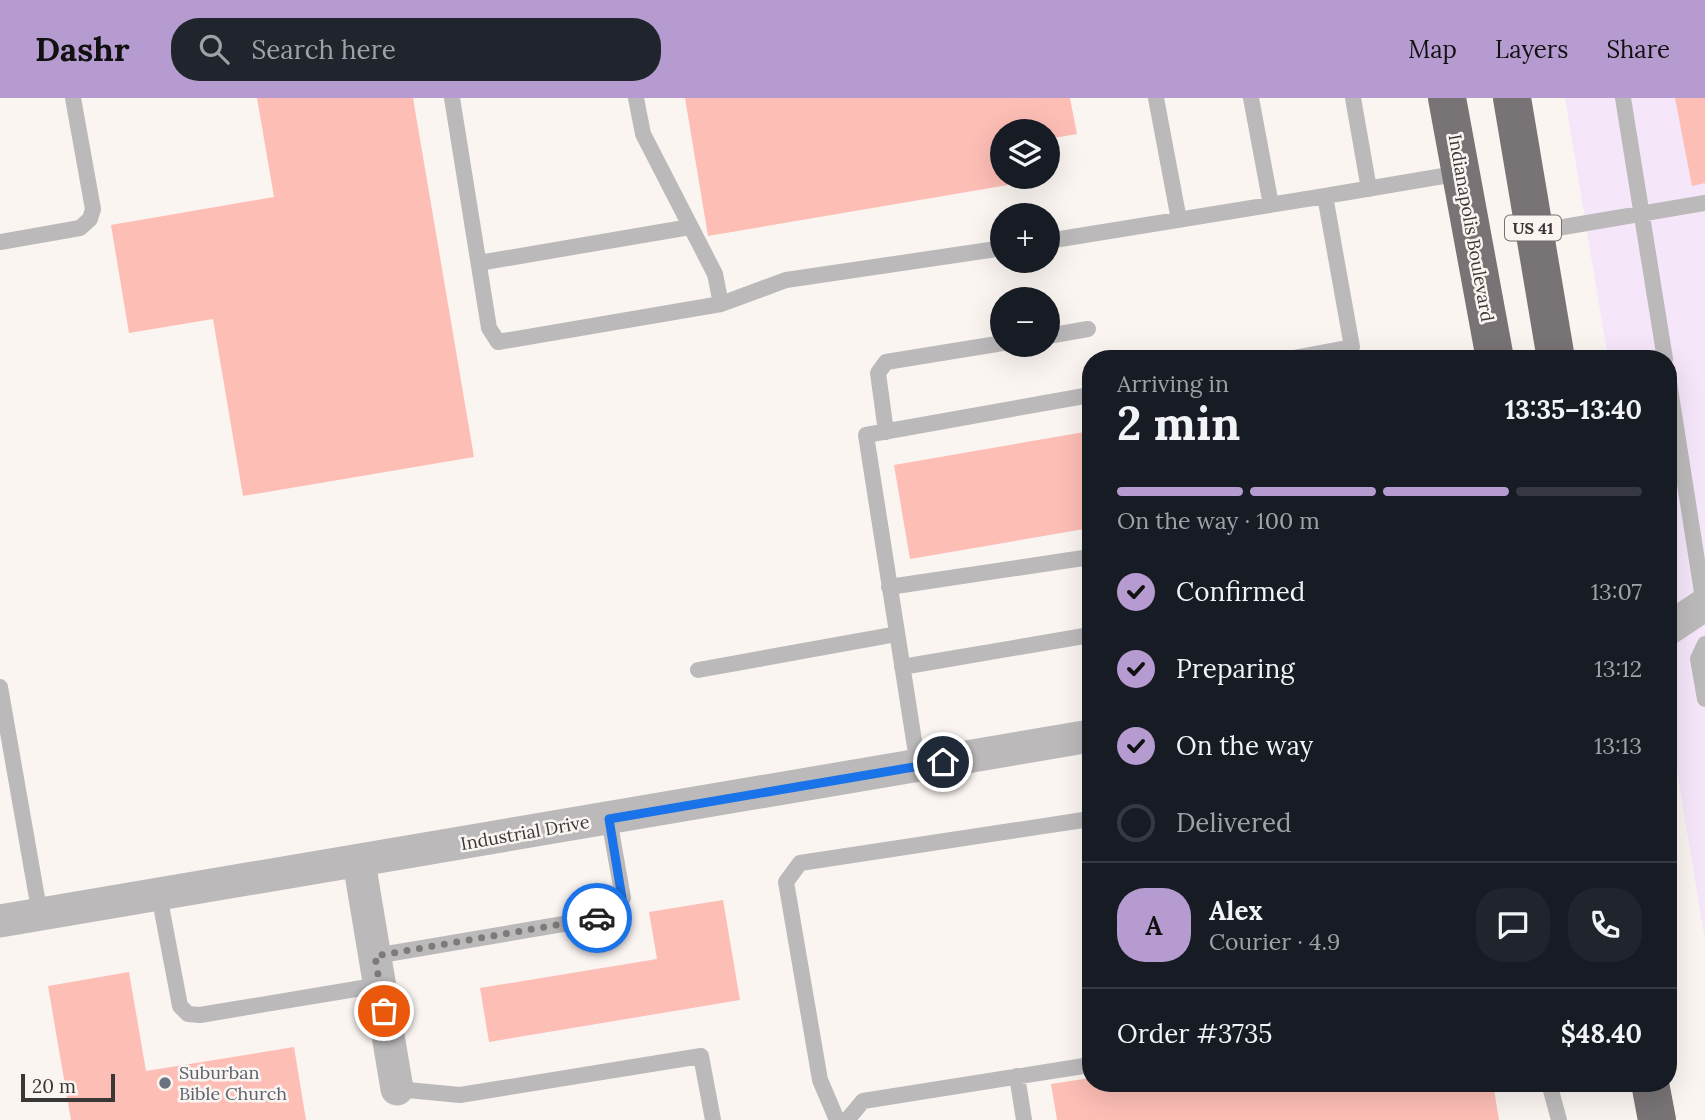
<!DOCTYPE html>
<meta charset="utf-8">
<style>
body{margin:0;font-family:Lora,serif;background:#20242c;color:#f1f3f6;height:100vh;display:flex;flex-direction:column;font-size:26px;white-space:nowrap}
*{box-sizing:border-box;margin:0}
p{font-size:23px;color:#9ea1a6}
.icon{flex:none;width:38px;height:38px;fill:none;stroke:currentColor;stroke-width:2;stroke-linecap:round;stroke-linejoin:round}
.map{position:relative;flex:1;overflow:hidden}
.details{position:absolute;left:1082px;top:252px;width:595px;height:742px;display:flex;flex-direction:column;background:#171b24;border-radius:28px;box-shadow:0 7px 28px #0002}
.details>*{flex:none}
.fabs{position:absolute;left:990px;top:21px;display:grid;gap:14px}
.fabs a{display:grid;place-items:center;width:70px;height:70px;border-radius:50%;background:#171b24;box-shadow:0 7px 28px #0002;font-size:35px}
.scale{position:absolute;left:21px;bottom:18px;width:94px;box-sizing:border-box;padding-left:7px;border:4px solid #3a3837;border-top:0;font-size:19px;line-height:24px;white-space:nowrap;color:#3a3837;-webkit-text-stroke:5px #fbf5f2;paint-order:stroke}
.pin{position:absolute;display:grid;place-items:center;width:60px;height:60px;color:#fff;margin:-30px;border:4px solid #fff;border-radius:50%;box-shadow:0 2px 7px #0007}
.courier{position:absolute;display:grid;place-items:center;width:70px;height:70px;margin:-35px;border:5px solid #1a73e8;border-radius:50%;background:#fff;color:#222;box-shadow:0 2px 9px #0007}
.headline em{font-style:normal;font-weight:700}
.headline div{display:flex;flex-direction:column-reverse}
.headline{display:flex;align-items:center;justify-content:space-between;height:119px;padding:0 35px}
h1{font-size:46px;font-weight:700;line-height:52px}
.bar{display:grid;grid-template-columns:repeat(4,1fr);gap:10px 7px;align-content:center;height:84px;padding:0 35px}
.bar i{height:9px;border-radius:5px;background:#363941}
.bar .selected{background:#b69bd1}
.bar p{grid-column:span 4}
.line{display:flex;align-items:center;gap:18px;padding:0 35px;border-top:2px solid #363941}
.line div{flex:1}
.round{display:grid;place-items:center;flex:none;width:74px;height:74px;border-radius:28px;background:#20242c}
ol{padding:0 35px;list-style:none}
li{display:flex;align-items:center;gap:21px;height:77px}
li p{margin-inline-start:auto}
li .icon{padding:7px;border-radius:50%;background:#b69bd1;color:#111;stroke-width:4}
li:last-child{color:#9ea1a6}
li i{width:38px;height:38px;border:4px solid #363941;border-radius:50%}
header{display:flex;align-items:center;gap:42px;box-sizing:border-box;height:98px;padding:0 35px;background:#b69bd1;color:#111}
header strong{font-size:33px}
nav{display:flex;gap:38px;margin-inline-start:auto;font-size:24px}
.search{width:490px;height:63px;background:#20242c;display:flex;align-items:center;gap:18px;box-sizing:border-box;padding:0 24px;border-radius:28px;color:#9ea1a6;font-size:26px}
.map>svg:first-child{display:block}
.commercial{fill:#f5e6fa}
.building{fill:#fdbeb6}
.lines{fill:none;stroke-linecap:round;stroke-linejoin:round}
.lane{stroke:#bcb9ba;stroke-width:16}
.street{stroke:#bcb9ba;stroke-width:33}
.highway{stroke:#787375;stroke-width:38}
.done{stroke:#7e7a78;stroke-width:7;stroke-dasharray:0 12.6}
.route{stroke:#1a73e8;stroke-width:9}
.worship-dot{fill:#6b7280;stroke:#fbf5f2;stroke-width:2.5}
.labels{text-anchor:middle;stroke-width:5;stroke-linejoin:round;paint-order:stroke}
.shield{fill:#fbf5f2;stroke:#74716f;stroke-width:2}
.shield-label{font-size:16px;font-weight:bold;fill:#3a3837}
.street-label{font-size:18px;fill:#3a3837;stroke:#fbf5f2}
.worship-label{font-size:18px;fill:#5b616d;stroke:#fbf5f2;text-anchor:start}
</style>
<header>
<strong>Dashr</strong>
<div class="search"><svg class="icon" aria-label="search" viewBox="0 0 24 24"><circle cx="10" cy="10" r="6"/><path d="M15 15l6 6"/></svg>Search here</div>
<nav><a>Map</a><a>Layers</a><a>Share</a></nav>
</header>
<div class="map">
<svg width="1705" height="1022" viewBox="0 0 1705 1022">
<rect width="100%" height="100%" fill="#fbf5f2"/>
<!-- commercial -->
<path class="commercial" d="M1565 0H1705V843L1668 619V261H1608Z"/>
<!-- building -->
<path class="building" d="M257 0H413L474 359 243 398 213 221 129 235 111 127 274 99Z
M685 0H1070L1077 36 1048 41V33H1003V79H1012L1014 86 708 138Z
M1675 0H1705V85L1692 88Z
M1090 333V430L910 461 894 367Z
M723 802 740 902 489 944 480 890 657 861 649 814Z
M129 874 146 973 294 949 306 1022H71L48 888Z
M1090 980V985H1493L1499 1022H1057L1051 986Z"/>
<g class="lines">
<!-- lane -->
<path class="lane" d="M452 0 489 230 498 244 721 206 786 182 1003 150
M636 0 643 36 715 176 721 206
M1156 0 1179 122
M1251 0 1271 107
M1353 0 1369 91
M1623 0 1665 261
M1534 134 1705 105
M1048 143 1325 98
M0 144 80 130 90 121 93 111 73 0
M479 165 690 129
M1048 238 1088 231
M1288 261 1352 249 1325 98 1461 75
M1668 278 1704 507
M886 334 878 275 886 264 1003 245
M889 489 1090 459
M1705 546 1698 561 1705 601
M902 569 1090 537
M698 572 897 536
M0 589 40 817
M918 668 866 337 1090 297
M159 797 180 908 188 916 200 917 380 887
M375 858 610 818 623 800 609 721
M1017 978 1024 1022
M1549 985 1559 1022
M397 991 460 997 701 958 713 1022
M837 1022 820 982 786 784 800 765 1090 721
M847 1022 863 1003 1090 967"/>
<!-- street -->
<path class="street" d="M1668 531 1704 507
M359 764 397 991
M0 823 1090 638"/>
<!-- highway -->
<path class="highway" d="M1447 0 1495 261
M1512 0 1556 261
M1650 985 1657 1022"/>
</g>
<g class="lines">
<!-- done -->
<path class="done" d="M384 913 375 858 597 820"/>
<!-- route -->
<path class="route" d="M597 820 610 818 622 800 609 721 943 664"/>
</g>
<!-- markers -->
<circle class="worship-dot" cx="165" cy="985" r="7"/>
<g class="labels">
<!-- shield labels -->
<rect class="shield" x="1505" y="117.5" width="56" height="25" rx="5"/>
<g class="shield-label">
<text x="1533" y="136">US 41</text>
</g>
<!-- street labels -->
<g class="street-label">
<text transform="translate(1471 130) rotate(80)" y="6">Indianapolis Boulevard</text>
<text transform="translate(525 735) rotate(-10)" y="6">Industrial Drive</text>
</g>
<!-- worship labels -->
<g class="worship-label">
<text x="179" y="981">Suburban<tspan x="179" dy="21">Bible Church</tspan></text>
</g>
</g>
</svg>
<div class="fabs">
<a><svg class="icon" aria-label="layers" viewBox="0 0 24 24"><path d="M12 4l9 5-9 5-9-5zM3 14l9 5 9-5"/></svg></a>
<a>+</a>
<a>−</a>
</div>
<div class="scale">20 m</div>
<div class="pin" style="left:384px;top:913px;background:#ea580c"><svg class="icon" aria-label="bag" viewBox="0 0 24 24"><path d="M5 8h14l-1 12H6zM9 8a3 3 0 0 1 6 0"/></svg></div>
<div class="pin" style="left:943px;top:664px;background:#1f2937"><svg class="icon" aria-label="home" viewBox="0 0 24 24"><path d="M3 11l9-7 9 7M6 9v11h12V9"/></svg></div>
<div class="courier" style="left:597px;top:820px"><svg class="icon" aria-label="car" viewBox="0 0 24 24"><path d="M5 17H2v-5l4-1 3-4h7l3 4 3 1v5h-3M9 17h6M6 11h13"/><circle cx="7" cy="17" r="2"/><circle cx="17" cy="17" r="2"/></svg></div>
<section class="details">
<div class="headline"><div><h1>2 min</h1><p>Arriving in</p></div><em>13:35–13:40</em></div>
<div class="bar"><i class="selected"></i><i class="selected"></i><i class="selected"></i><i></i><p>On the way · 100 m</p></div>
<ol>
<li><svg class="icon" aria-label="check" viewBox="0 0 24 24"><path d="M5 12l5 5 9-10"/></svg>Confirmed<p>13:07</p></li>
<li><svg class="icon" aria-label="check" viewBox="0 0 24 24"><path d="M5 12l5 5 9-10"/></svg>Preparing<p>13:12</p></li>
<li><svg class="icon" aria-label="check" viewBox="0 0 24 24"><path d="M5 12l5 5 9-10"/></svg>On the way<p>13:13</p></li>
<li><i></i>Delivered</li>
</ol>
<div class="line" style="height:126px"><b class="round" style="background:#b69bd1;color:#111">A</b><div><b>Alex</b><p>Courier · 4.9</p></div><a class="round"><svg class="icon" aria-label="chat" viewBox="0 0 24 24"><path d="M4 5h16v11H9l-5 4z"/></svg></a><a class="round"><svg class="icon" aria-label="phone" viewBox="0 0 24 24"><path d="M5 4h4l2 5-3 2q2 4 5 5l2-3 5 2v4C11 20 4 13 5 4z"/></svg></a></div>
<div class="line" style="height:91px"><div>Order #3735</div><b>$48.40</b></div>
</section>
</div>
